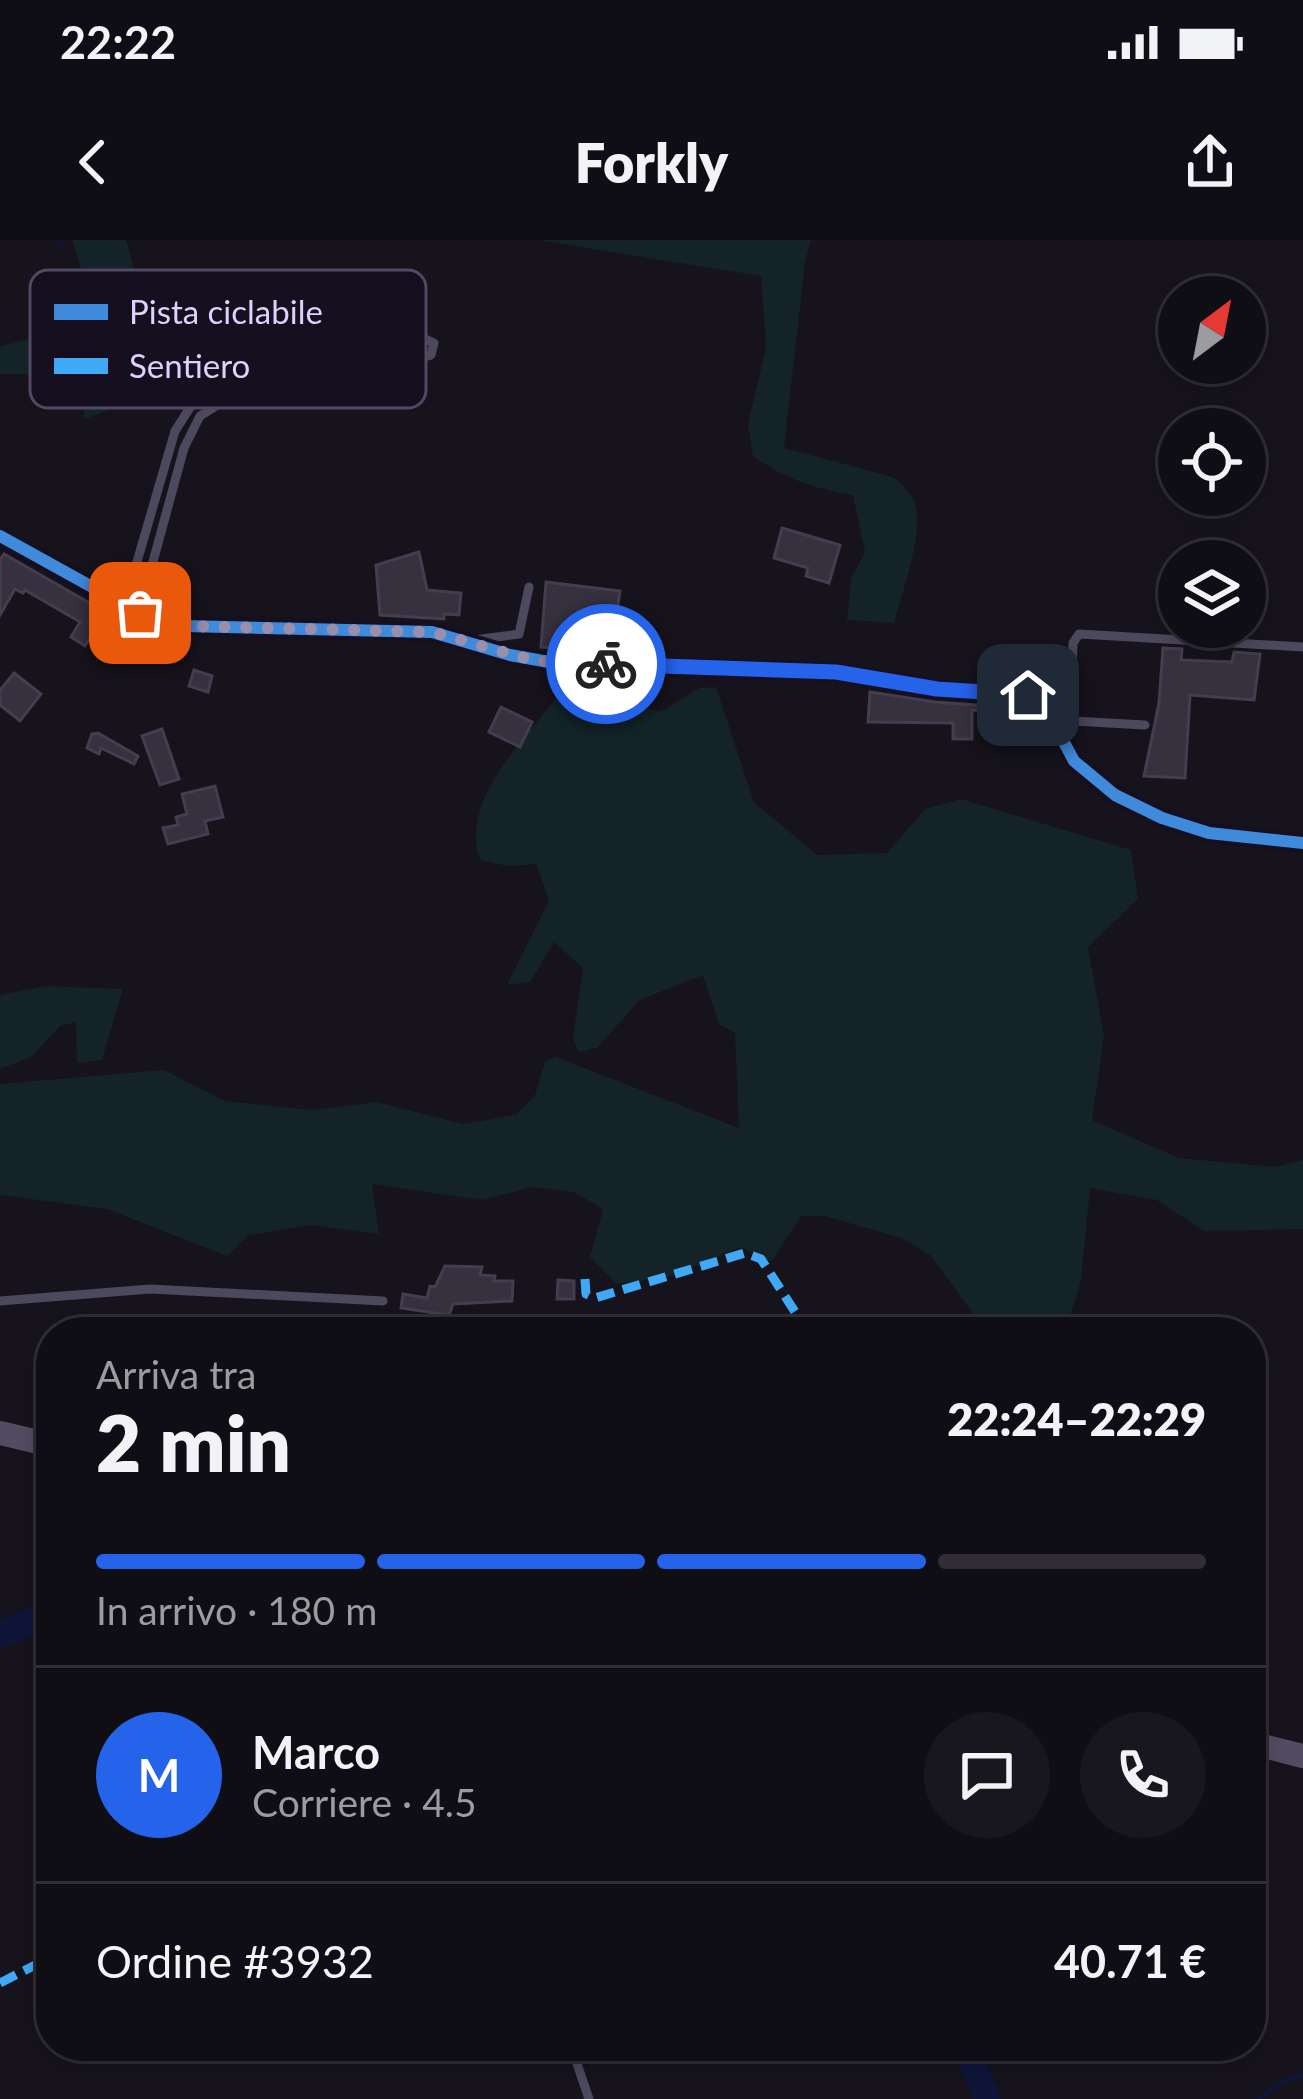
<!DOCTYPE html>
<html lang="it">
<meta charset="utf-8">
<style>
body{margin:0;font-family:Lato,sans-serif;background:#19171e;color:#f1f3f6;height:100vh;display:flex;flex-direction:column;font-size:45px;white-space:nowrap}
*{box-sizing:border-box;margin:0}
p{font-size:39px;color:#9c9ca0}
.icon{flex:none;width:66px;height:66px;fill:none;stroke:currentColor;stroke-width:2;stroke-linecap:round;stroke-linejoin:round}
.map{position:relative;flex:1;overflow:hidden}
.details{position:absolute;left:36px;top:1077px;width:1230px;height:744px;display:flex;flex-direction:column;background:#100e15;border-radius:48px;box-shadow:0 6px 18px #0003,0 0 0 3px #302e34}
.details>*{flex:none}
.needle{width:78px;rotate:32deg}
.buttons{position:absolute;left:1158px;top:36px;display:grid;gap:24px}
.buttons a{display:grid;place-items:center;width:108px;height:108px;border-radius:50%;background:#100e15;box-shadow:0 6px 18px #0003,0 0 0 3px #302e34;font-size:60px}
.pin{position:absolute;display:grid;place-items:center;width:102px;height:102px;color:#fff;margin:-51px;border-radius:24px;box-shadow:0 6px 18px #0006}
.courier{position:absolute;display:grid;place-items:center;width:120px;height:120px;margin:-60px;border:9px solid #2563eb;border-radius:50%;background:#fff;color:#222;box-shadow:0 3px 15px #0007}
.headline em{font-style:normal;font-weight:800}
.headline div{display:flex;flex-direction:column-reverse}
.headline{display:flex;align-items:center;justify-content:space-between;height:204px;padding:0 60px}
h1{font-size:78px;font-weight:800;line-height:90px}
.bar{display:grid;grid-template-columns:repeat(4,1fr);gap:18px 12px;align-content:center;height:144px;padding:0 60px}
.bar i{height:15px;border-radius:9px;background:#302e34}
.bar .on{background:#2563eb}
.bar p{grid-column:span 4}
.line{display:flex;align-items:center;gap:30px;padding:0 60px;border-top:3px solid #302e34}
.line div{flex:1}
.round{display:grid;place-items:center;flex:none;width:126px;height:126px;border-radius:63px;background:#19171e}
.status{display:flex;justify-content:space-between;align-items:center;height:84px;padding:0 60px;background:#100e15;direction:ltr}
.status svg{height:33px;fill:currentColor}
header{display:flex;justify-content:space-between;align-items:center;height:156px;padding:0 60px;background:#100e15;font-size:54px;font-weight:800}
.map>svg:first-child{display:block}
.green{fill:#132328}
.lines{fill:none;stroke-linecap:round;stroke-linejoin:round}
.stream{stroke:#0e1538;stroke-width:4.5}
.river{stroke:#0e1538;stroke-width:27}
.building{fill:#36313e;stroke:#443d4f;stroke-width:3}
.lane{stroke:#4c485d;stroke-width:9}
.street{stroke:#4c485d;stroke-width:18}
.secondary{stroke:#524b62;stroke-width:24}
.quiet{stroke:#3fa9f5;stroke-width:9;stroke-dasharray:18 9;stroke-linecap:butt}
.cycleway-casing{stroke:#150f20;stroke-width:20}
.cycleway{stroke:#408adc;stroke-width:12}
.done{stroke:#988eae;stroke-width:12;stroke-dasharray:0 21.6}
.route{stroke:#2563eb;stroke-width:15}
.key{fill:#150f20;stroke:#514962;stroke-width:3}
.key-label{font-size:33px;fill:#ded1fc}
</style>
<div class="status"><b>22:22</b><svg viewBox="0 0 49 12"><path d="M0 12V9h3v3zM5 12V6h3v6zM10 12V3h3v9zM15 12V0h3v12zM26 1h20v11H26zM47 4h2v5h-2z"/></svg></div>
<header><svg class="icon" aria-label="back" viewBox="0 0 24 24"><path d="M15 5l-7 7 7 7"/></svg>Forkly<svg class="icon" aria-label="share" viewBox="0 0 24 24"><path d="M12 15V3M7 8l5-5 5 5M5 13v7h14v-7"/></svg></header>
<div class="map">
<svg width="1303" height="1859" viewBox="0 0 1303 1859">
<rect width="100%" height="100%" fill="#16131c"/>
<!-- green -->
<path class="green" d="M72 0H126L160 121 163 149 85 179 80 148 44 134H0V106L42 97 75 66 84 38Z
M538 0H811L805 22 784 208 893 237C903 245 914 255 916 268 922 300 902 352 894 383L847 380 851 338 865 312 853 255C810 247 790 241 753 216L748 184 766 107 761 36Z
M716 447 754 562 817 615 887 613 925 569 961 559 1131 610 1138 659 1088 707 1104 796 1092 880 1179 918 1275 927 1303 920V989L1204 991 1157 960 1090 948 1081 1041 1065 1092H982L972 1072 931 1016 904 999 825 976H801L772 1021 740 1007 672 1036 617 1044 590 1017 603 969 574 952 532 947 483 960 372 944 379 994 311 985 249 995 227 1016 107 969 0 955V844L164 830 225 861 311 870 377 862 463 884 516 875 535 855 545 822 556 817 739 888 735 793 719 784 703 735 640 760 597 808 578 812 573 798 583 728 554 702 530 742 507 745 549 661 536 624 507 626 480 620C459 563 522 502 555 459L662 471 699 448Z
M46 746 123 749 102 820 77 823 76 782 60 786 31 817 0 829V755Z"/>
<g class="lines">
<!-- stream -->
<path class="stream" d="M59 0V4
M28 1382 51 1439
M1259 1859 1284 1840 1303 1836"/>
<!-- river -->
<path class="river" d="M0 1394 51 1373
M967 1806 987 1859"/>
</g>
<!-- building -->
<path class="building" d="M782 288 840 305 829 343 806 336 808 328 774 318Z
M419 312 427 350 461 353 459 375 444 374V379L380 375 376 325Z
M4 314 128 385 118 401 110 397 105 404 91 396 85 406 71 397 80 382 25 350 23 353 15 349 0 375V320Z
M546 342 620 351 616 379 609 378 608 412 541 407Z
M1163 408 1182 409 1181 420 1207 421 1232 422 1234 412 1260 414 1254 460 1190 455 1185 538 1144 536 1159 463Z
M194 430 212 436 208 452 189 446Z
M14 433 41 454 20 481 0 465V450Z
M870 452 935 462 1019 468V471L972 470V499H953V483L868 482Z
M501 467 532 482 520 507 489 492Z
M162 489 179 539 160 545 142 496Z
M98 493 138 516 134 524 101 508 99 514 87 508 92 494Z
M215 546 223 577 205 581 208 594 168 604 163 588 178 585 176 577 187 574 182 554Z
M445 1026 482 1027 480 1035 495 1036 494 1041H513L512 1061 453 1064 449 1075 401 1068 403 1054 427 1058 430 1046 435 1047Z
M558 1040 574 1041V1059H557Z"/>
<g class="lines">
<!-- lane -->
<path class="lane" d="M125 363 175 191 200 152 272 85 319 60
M139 373 184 208 200 176 237 153 304 157 364 131 431 115 434 103 403 89
M474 400 519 394 529 347
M1044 465 1072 433 1073 403 1079 394 1303 407
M1055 480 1145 485
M0 1061 150 1049 383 1061
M571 1806 589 1859"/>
<!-- street -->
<path class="street" d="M0 296 139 373 185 386 432 392 510 415 560 424 835 432 937 449 1028 455 1044 465 1074 521 1115 555 1162 578 1209 593 1303 603"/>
<!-- secondary -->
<path class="secondary" d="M0 1193 51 1205
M1251 1503 1303 1516"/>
<!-- quiet -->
<path class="quiet" d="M585 1039 586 1054 595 1058 745 1013 761 1019 808 1092
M0 1743 51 1717"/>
<defs>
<path id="cycleway" d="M0 296 139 373 185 386 432 392 510 415 560 424 835 432 937 449 1028 455 1044 465 1074 521 1115 555 1162 578 1209 593 1303 603"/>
</defs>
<!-- cycleway casing -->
<use href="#cycleway" class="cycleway-casing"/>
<!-- cycleway -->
<use href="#cycleway" class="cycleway"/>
</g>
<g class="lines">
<!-- done -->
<path class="done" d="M140 373 185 386 432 392 536 421 606 424"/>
<!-- route -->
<path class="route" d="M606 424 836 432 937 449 1028 455"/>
</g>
<!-- legend -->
<rect x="30" y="30" width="396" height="138" rx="18" class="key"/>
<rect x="54" y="64" width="54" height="16" fill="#408adc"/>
<rect x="54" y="118" width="54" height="16" fill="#3fa9f5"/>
<g class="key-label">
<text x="129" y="84">Pista ciclabile</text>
<text x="129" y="138">Sentiero</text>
</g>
</svg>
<div class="buttons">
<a><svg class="needle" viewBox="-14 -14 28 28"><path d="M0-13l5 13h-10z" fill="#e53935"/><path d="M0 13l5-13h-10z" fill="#9c9ca0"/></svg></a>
<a><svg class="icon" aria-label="locate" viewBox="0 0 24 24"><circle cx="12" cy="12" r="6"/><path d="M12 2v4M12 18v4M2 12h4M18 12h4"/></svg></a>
<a><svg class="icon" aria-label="layers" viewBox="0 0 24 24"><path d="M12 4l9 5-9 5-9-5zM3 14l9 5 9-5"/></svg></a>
</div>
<div class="pin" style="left:140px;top:373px;background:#ea580c"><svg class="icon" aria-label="bag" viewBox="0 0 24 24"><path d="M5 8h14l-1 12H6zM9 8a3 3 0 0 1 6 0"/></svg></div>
<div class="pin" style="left:1028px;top:455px;background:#1f2937"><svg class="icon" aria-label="home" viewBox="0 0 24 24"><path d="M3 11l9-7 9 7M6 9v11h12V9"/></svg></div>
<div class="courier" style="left:606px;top:424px"><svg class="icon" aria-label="bike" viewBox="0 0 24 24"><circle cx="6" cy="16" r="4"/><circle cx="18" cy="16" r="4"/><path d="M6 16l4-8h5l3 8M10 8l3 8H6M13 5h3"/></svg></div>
<section class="details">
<div class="headline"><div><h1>2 min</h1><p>Arriva tra</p></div><em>22:24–22:29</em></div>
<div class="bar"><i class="on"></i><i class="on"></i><i class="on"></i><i></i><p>In arrivo · 180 m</p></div>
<div class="line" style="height:216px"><b class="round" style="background:#2563eb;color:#fff">M</b><div><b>Marco</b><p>Corriere · 4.5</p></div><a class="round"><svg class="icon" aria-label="chat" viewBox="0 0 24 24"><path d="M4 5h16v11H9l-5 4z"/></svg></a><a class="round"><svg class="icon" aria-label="phone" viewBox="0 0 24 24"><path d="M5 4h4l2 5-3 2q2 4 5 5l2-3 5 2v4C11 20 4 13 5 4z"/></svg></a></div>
<div class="line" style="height:156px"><div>Ordine #3932</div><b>40.71 €</b></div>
</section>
</div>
